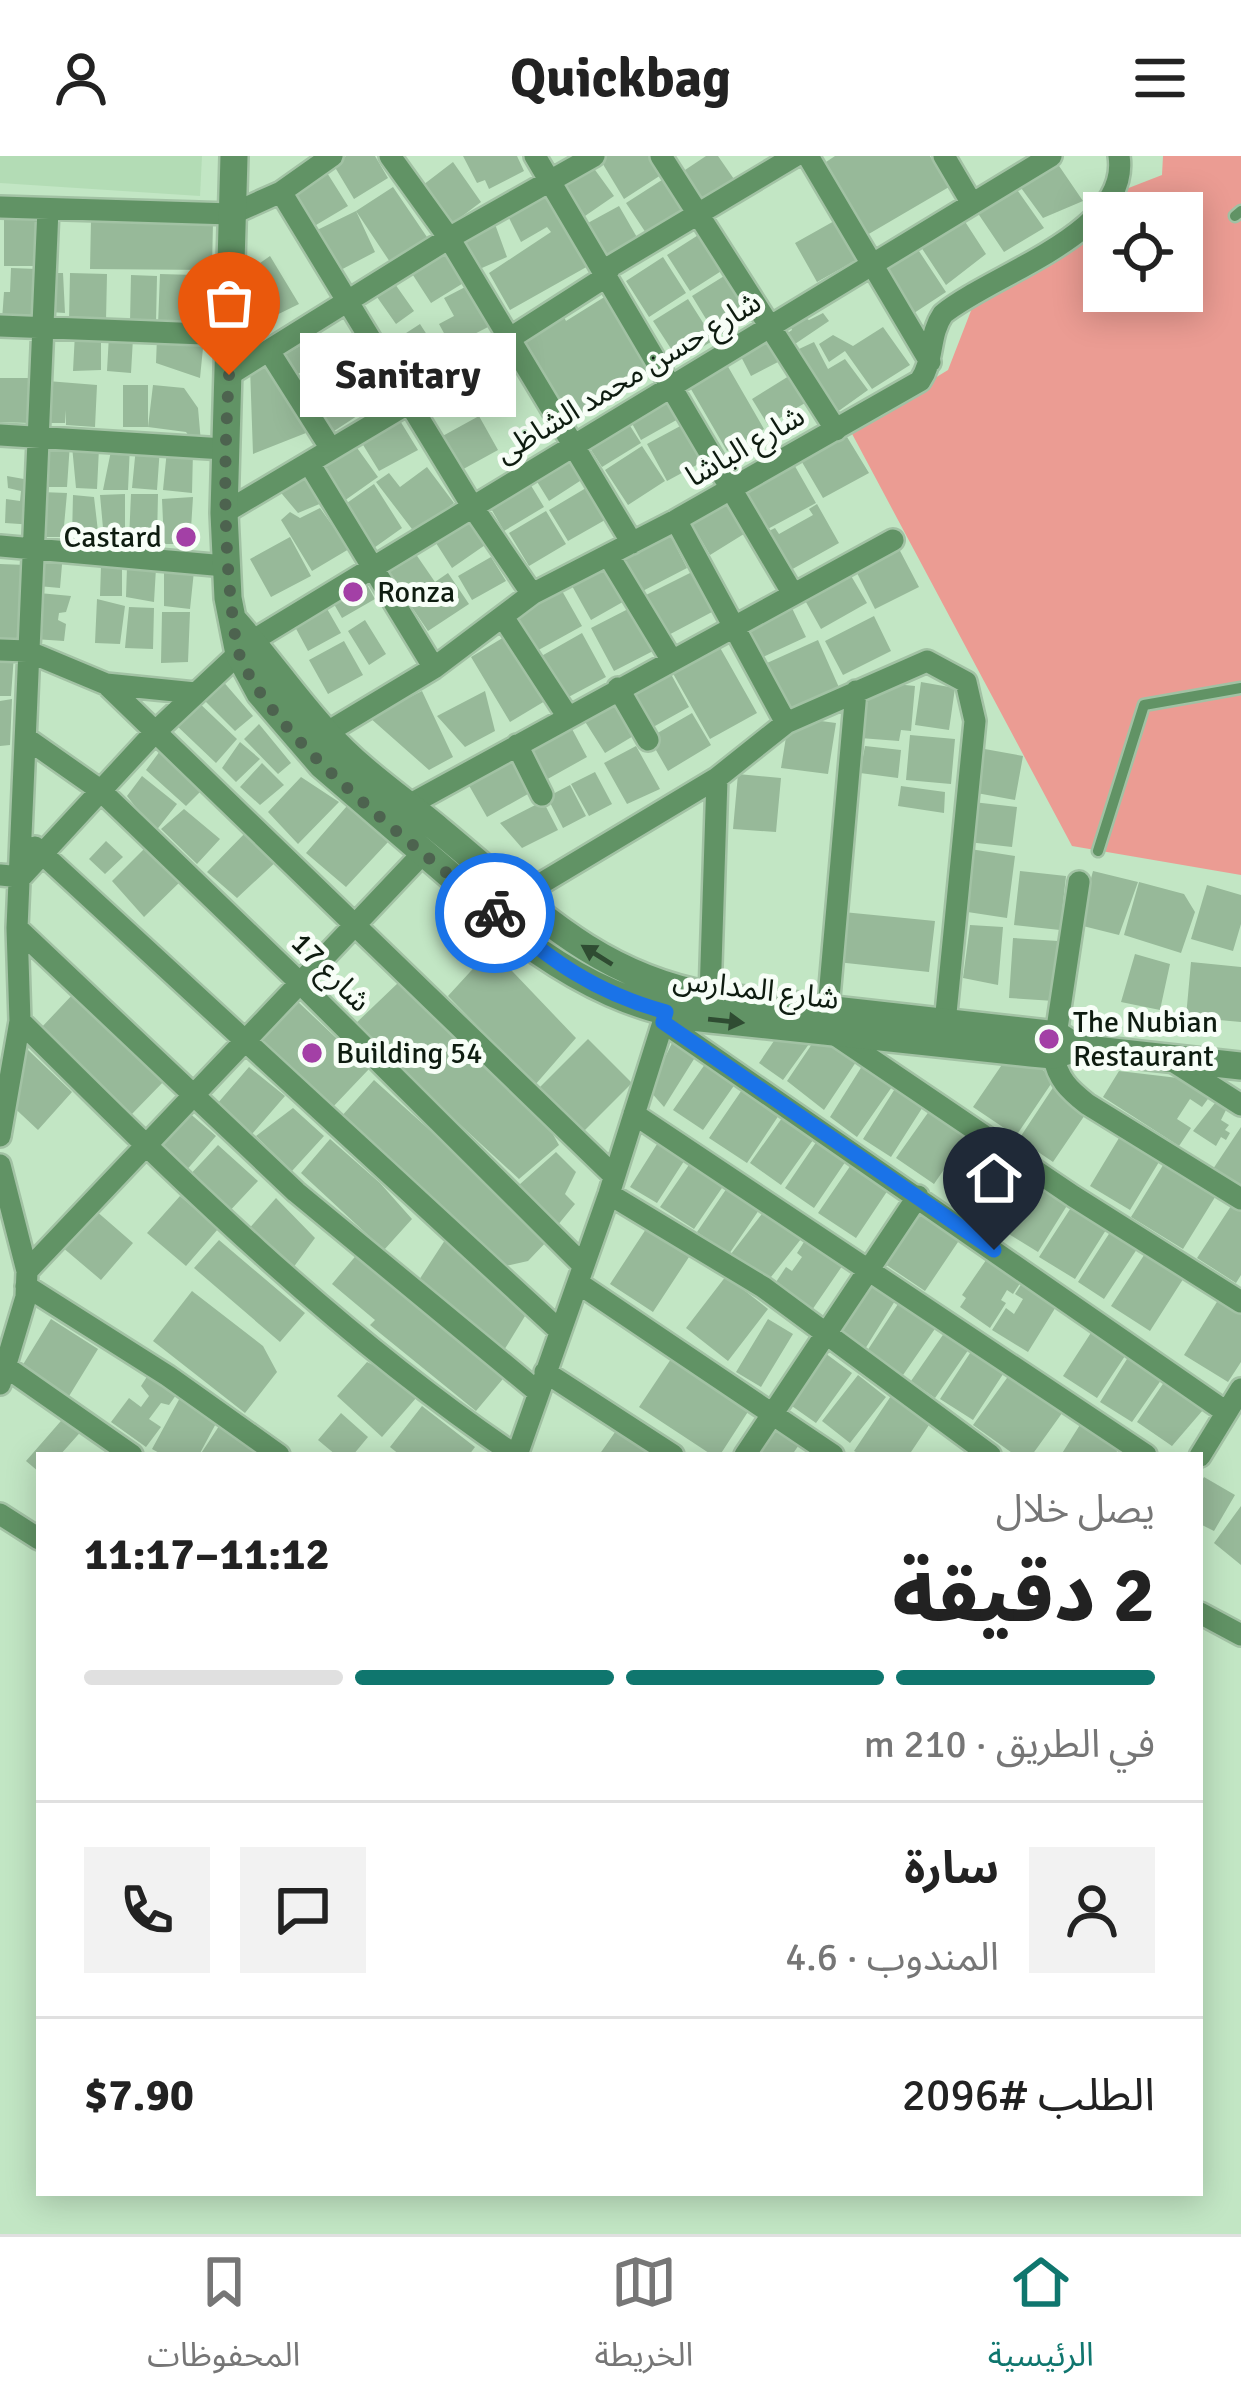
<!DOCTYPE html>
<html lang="ar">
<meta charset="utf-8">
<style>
body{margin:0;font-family:Signika,"Noto Sans Arabic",sans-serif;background:#f2f2f2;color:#222;direction:rtl;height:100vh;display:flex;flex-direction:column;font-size:45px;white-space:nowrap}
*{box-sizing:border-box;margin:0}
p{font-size:39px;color:#767676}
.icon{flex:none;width:66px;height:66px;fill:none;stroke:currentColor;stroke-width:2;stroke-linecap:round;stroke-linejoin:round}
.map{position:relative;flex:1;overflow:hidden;direction:ltr}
.side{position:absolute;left:36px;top:1296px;width:1167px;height:744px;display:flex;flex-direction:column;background:#fff;border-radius:0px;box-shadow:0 6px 30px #0003;direction:rtl}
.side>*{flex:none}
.tools{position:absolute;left:1083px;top:36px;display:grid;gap:24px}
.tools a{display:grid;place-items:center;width:120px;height:120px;border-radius:0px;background:#fff;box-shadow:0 6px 30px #0003;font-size:60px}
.pin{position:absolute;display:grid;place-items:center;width:102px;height:102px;color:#fff;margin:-123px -51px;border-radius:50% 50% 50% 0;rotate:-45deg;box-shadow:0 0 12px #0007}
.pin .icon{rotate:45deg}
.courier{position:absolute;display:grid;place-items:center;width:120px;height:120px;margin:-60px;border:9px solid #1a73e8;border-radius:50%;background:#fff;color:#222;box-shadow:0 3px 15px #0007}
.bubble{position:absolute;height:84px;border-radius:0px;background:#fff;box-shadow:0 6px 30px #0003;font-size:39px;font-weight:800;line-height:84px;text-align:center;direction:rtl}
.overview em{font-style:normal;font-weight:800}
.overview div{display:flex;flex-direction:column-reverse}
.overview{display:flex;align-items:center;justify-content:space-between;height:204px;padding:0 48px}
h1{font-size:78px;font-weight:800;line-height:90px}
.bar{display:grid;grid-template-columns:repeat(4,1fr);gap:18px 12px;align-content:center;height:144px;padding:0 48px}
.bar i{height:15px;border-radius:9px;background:#e0e0e0}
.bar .current{background:#0f766e}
.bar p{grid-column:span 4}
.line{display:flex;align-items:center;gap:30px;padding:0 48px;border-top:3px solid #e0e0e0}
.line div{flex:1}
.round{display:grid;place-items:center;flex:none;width:126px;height:126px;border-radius:0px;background:#f2f2f2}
header{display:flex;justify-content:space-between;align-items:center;height:156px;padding:0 48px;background:#fff;font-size:54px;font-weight:800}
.tab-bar{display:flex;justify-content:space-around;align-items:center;height:168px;border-top:3px solid #e0e0e0;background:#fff;font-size:33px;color:#767676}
.tab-bar a{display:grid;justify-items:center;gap:6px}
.tab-bar .current{color:#0f766e}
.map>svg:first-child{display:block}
.built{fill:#b3dcb5}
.green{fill:#eb9c93}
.building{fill:#97b999}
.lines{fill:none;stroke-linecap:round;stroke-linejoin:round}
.service-casing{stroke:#a2c2a4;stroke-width:15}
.minor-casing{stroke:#a2c2a4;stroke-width:26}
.tertiary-casing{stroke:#a2c2a4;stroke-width:32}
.service{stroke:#619365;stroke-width:10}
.minor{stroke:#619365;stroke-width:21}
.tertiary{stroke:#619365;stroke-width:27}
.oneway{fill:#2f4c32}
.done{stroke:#4d634f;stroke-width:12;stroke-dasharray:0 21.6}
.route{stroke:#1a73e8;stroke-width:15}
.poi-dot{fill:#a340a6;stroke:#f7fef7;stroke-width:4.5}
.labels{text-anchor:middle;stroke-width:10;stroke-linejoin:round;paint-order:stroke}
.street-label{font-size:30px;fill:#0e1c10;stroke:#f7fef7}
.poi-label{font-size:30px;fill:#0e1c10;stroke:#f7fef7;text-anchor:start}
</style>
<header><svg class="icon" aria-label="menu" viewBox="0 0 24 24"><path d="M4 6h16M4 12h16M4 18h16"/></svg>Quickbag<svg class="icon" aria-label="person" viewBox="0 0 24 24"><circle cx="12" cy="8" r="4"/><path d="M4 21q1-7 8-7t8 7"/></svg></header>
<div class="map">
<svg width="1241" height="2078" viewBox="0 0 1241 2078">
<rect width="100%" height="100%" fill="#c2e6c4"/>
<!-- built -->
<path class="built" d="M0 0H202L200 40 0 27Z"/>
<!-- green -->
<path class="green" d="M1163 0H1241V719L1072 690 850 274 948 214 974 147 1104 65V135H1182V57H1109L1126 33 1162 19Z"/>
<!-- building -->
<path class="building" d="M346 0H375L388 22 354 43 333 8Z
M463 0H517L524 15 489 33 485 24 477 27Z
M598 0H649L661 19 624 43Z
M706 0H718L736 26 700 50 679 18Z
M835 0H930L949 31 867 79 826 6Z
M1055 4 1083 45 1043 62 1016 25Z
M453 6 481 46 449 70 423 29Z
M590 7 614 40 585 60 562 26Z
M324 12 348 50 311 72 288 35Z
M665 22 688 58 650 83 626 47Z
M1013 28 1044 72 1004 96 973 50Z
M393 31 429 84 392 109 356 55Z
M545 34 590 109 510 154 489 117 551 76 547 71 521 86 505 54Z
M619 50 642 90 609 109 586 68Z
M356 55 375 96 333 118 311 77Z
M492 60 507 101 475 115 460 77Z
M962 61 986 98 946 129 921 91Z
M4 64H39L38 110H4Z
M91 64 213 65 212 114 90 113Z
M836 64 858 103 817 126 795 87Z
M703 76 726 112 690 135 667 99Z
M915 89 946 136 908 161 877 111Z
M444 92 465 126 431 147 409 113Z
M270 100 299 148 252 171 253 112Z
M663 101 686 137 649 161 626 125Z
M11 112 37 113 35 165 2 164 4 136H10Z
M50 117H63L65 157 50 156Z
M70 117 107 118 106 165H69Z
M729 117 754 159 717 181 692 140Z
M160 118 195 119 210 132 204 180 158 169Z
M131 119 157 120 156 167 130 166Z
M395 128 414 155 396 168 377 141Z
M469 129 490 170 451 190 439 168 454 160 444 142Z
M606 140 653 216 573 265 522 185 563 159 566 165Z
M688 143 714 184 679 205 653 165Z
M823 157 829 165 792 190 783 180 792 174 789 165 800 159 809 164Z
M420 168 442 202 408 224 386 190Z
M883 171 910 209 872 233 845 195 829 206 819 188 833 179 853 190Z
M75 177H101V214L73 215Z
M763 177 778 206 751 220 736 191Z
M109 179 133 182 131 217 107 215Z
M157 181 188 183 203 192 200 222 156 207Z
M310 184 322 205 292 221 279 202Z
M814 186 828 213 845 203 868 234 833 259 797 201 799 193Z
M362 195 397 245 366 266 360 258 325 281 306 250 345 235 331 216Z
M719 195 764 273 727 295 681 216Z
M266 203 311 275 253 298 250 211Z
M789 220 805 247 768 269 752 243Z
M0 222H29V267L0 266Z
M35 224 97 229 95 271 66 269V254L65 267H33Z
M660 228 680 262 641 284 622 249Z
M123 229H148V271H123Z
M153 229 184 232 198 252 202 298 186 276 148 271Z
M618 251 641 287 602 311 579 275Z
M394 255 418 294 379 315 357 279Z
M479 260 498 294 458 316 439 282Z
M684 268 704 305 667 325 647 288Z
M844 276 869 317 823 342 799 301Z
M350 282 378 321 344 345 316 305Z
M70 287 67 331H45L49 288Z
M130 289 128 334H103L112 290Z
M561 289 583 323 549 345 528 311Z
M72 290 99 292 97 333 76 332Z
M642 290 665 325 628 349 605 314Z
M136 291H160L157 334 132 332Z
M167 294 193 295 192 337 163 334Z
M792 305 816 347 764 375 760 368 710 399 689 363Z
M427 311 454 347 415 377 376 326 389 317 400 331Z
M310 313 329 344 298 357 277 332Z
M521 313 544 351 504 375 482 337Z
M7 320 35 325V369L5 367 6 343 20 345 21 335 8 332Z
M374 328 402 372 371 394 344 349Z
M586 332 605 364 568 385 549 354Z
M41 336 67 337 63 381H41Z
M125 338V384L104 383 100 339Z
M131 338H158L157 383 129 384Z
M73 339 94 341 99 384 72 382Z
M193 341 190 388H164L162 343Z
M817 348 839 387 789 415 767 376 775 372 779 378 813 359 809 353Z
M463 350 488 387 452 412 427 373Z
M320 352 349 393 312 415 281 364 290 356 300 362Z
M546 355 566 388 529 410 509 377Z
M668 375 687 412 633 440 614 403Z
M290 381 311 420 271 441 250 403Z
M898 391 919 431 875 453 855 413Z
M413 394 435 426 448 417 469 448 428 475 386 413Z
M40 396 63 397 60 432 38 430Z
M491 401 506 425 472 444 458 420Z
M0 408 26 409 22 491 0 489Z
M608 409 628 443 591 464 572 430Z
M101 410 122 411V440H100Z
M127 411 156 412 154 446 126 441Z
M847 413 867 447 821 473 802 439Z
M164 415H194L190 453 164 450Z
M692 416 712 456 661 483 638 443Z
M365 425 375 443 342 462 331 443Z
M561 433 582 470 533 497 512 460Z
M39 437 71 440 66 456 59 457 58 464 66 468 64 485 34 483Z
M97 443 125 450 120 488 95 487Z
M790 448 806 481 763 501 747 468Z
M129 451 154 452 153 493 125 492Z
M326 451 341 477 308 495 294 469Z
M632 451 655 494 614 515 591 472Z
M162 456H190L188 506 161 507Z
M874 460 891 495 843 519 825 485Z
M365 464 386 498 369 509 348 475Z
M511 477 550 542 510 566 471 501Z
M582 477 606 521 561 545 538 502Z
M714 481 757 557 710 583 667 507Z
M818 484 841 536 790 558 767 507Z
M344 485 363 519 328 538 309 504Z
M0 499H14L11 540H0Z
M666 509 689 551 646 575 622 534Z
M221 523 253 560 235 575 202 542Z
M866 525 915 530 911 575 901 574 899 585 860 582Z
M921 526 955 532 949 574 915 569Z
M422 535 453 601 429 614 369 561Z
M485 535 495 575 465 591 437 560Z
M12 543 10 589 0 590V545Z
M196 544 237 583 216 607 176 569Z
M613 545 635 579 605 597 584 564Z
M692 557 711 589 668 615 649 582Z
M798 562 836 567 828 618 781 612 787 575Z
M259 568 291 607 278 618 244 583Z
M572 573 587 601 544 625 529 596Z
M910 579 955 583 951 628 906 624Z
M240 586 260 603 236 626 222 612Z
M636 590 660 633 627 648 604 607Z
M865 590 901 594 898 622 860 617Z
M163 591 206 630 186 650 146 614Z
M979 592 1023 600 1015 644 971 636Z
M515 599 535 634 487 661 467 626Z
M262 607 284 629 260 649 240 631Z
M595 616 612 648 589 660 571 628Z
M738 618 781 622 776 676 733 673Z
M142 620 177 648 155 676 127 640Z
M301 621 339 646 298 688 268 656Z
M570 629 586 660 563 672 547 641Z
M901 630 945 636 944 657 898 650Z
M543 645 558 674 522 692 500 667Z
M973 646 1017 651 1012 691 968 686Z
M347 650 388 686 346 731 306 697Z
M184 653 220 683 197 708 161 673Z
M249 673 279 703 237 742 207 716Z
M106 685 123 701 105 718 89 703Z
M147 690 184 722 144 761 112 725Z
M970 693 1015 700 1007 762 961 755Z
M1020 715 1066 720 1060 774 1014 769Z
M1093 715 1138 726 1119 779 1079 769Z
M1139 726 1184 738 1195 756 1181 797 1124 779Z
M1207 729 1241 739V768L1233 795 1191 783Z
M843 756 935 765 929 816 837 806Z
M970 769 1003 771 998 829 963 822Z
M1013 782 1058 785 1054 845 1009 842Z
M491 793 576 882 535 929 448 840Z
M1135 798 1170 808 1160 854 1121 846Z
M1191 806 1241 811V866L1186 861Z
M399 826 546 966 559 989 519 1023 353 870Z
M75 836 166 923 131 959 41 872Z
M295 843 369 913 330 954 256 881Z
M778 879 814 881 783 924 759 907Z
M818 879 860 900 824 954 787 925Z
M588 883 632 927 584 975 540 931Z
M674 883 699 895 664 951 649 934Z
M26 892 72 936 38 974 7 945Z
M1012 894 1055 922 1016 980 973 951Z
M710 901 740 921 703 974 673 954Z
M864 907 896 925 857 981 830 961Z
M249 911 285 940 252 978 217 948Z
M1119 915 1195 924 1213 936 1202 951 1190 943 1177 963 1191 972 1179 990 1103 941Z
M374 924 550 1082 528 1105 506 1110 340 962Z
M1056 927 1091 950 1053 1006 1019 983Z
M746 928 783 953 747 1007 709 982Z
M898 928 926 946 891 1001 863 983Z
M1215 947 1226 954 1221 964 1229 969 1225 974 1230 977 1226 984 1221 981 1216 990 1193 975Z
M932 951 969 977 934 1028 896 1002Z
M293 952 324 980 292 1015 256 980Z
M187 955 216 980 184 1017 155 991Z
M787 955 818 977 781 1029 750 1007Z
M1241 971V1032L1213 1013Z
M1122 977 1162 1001 1130 1054 1090 1030Z
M821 979 850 999 814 1052 785 1032Z
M330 983 380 1027 412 1063 384 1094 301 1017Z
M659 985 686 1002 657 1047 630 1031Z
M218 989 258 1025 225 1060 186 1023Z
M556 996 576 1016 565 1038 575 1048 557 1070 519 1029Z
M1003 997 1036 1019 1001 1073 968 1050Z
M693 1003 726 1026 694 1073 660 1051Z
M855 1003 892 1028 856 1082 818 1057Z
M1165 1006 1217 1038 1183 1093 1131 1061Z
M1039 1019 1073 1040 1038 1096 1004 1075Z
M729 1029 761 1051 729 1098 697 1076Z
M180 1040 218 1073 186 1110 147 1077Z
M276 1042 315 1082 290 1116 246 1076Z
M1076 1044 1111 1066 1075 1123 1039 1101Z
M1233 1047 1241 1053V1119L1236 1127 1197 1102Z
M768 1050 805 1078 767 1126 731 1098Z
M95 1054 133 1087 101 1124 62 1091Z
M920 1056 960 1083 925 1135 885 1108Z
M1114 1070 1141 1087 1104 1143 1078 1126Z
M646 1073 689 1101 653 1156 610 1128Z
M809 1078 847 1103 810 1157 772 1132 786 1111 792 1115 802 1101 797 1097Z
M219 1084 305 1157 280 1186 194 1112Z
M445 1084 525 1160 501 1199 419 1124Z
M1148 1093 1187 1117 1150 1175 1111 1150Z
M993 1094 1026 1118 1013 1138 1007 1134 1001 1144 1006 1147 990 1172 960 1151 966 1142 962 1139Z
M359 1096 507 1218 476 1255 370 1169 375 1164 332 1128Z
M865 1119 898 1140 865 1193 832 1172Z
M1027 1119 1062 1141 1028 1196 992 1174 1006 1152 1014 1158 1023 1143 1015 1138Z
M726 1120 768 1153 728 1205 686 1172Z
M192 1135 263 1190 277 1216 245 1257 153 1185Z
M1220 1141 1241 1154V1206L1228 1226 1184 1199Z
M902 1142 939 1167 903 1219 867 1195Z
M51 1163 98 1193 66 1245 19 1215Z
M768 1163 793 1178 761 1231 736 1216Z
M1096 1169 1131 1191 1097 1242 1063 1220Z
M947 1173 971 1190 935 1242 911 1225Z
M976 1188 1009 1209 973 1264 940 1243Z
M1132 1195 1166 1217 1132 1266 1100 1246Z
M825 1197 852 1217 816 1267 789 1248Z
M673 1200 751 1251 720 1299H712L639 1251Z
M367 1206 392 1218 417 1241 382 1281 337 1240Z
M152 1213 181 1232 169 1249 161 1247 149 1263 161 1271 146 1291 111 1266 129 1242 141 1251 149 1240 141 1230Z
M1012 1215 1065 1253 1032 1299H1015L973 1269Z
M858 1219 886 1241 850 1287 822 1265Z
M1169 1219 1209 1247 1172 1290 1137 1266Z
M182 1238 220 1260 199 1299H163L152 1293Z
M891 1240 931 1266 909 1299H861L854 1295Z
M422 1250 475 1291 469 1299H400L390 1291Z
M341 1257 368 1281 353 1299H336L318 1284Z
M67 1258 85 1271 60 1299H39V1316L26 1305Z
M769 1261 803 1283 792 1299H743Z
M1083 1264 1121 1288 1115 1299H1061Z
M620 1269 659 1299H599Z
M219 1270 256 1293 253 1299H200Z
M1204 1321 1235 1339 1214 1375 1200 1368V1328Z
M1241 1350V1409L1214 1387Z"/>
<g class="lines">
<defs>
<path id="service" d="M1235 60 1241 55
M1098 695 1144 549 1241 532"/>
<path id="minor" d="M390 0 449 82 632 387
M535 0 793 438
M661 0 836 274
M808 0 930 206
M944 0 971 46
M281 36 472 350 532 438
M0 51 232 58 281 36 332 0
M0 170 229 179
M269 195 331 293
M229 219 449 82 594 0
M0 279 224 293
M309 307 434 512
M224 357 409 247 604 122 611 110 795 0
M676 364 786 567
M0 390 225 410
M608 399 671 503
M503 461 568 561
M0 494 27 495 106 528 195 537
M106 528 612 1018
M618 532 648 584
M326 577 434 512 532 438 676 364 920 225C935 203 928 180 943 158 993 117 1131 77 1119 0
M26 582 100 634 298 825 582 1108
M517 589 542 639
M409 649 893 384
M35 691 559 1174
M0 719 21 721 155 576 252 485 1051 0
M1079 726 1053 899C1058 923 1068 933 1087 948L1241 1043
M515 754 517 742 717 622 786 567 927 505 966 526 975 565 945 867
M17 772 296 1036 538 1236
M710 840 717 622
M828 853 856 535
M20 865C175 1019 333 1176 515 1299
M663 866 1226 1256
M831 876 1073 1040 1241 1146
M1174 906 1241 949
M634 958 1146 1299
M0 980 20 865 17 772 48 53
M0 1009 27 1115 26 1141 0 1228
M609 1038 763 1131 990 1299
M27 1115 424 696
M578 1127 833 1299
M26 1130 168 1220 279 1299
M6 1211 132 1299
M545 1216 673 1299
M517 1299 609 1038 666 857
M745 1299 918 1040
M1200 1300 1241 1233
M0 1358 39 1383
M1200 1457 1241 1479"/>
<path id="tertiary" d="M234 0 224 357 228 442 239 498 260 537 322 609 538 795C586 828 634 851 691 861L1031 897 1053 899 1077 892 1241 910
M233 464C266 501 294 542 327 578 360 615 402 643 439 674 528 747 592 819 710 840L1057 879 1077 892"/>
</defs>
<!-- service casing -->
<use href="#service" class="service-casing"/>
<!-- minor casing -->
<use href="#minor" class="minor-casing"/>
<!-- tertiary casing -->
<use href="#tertiary" class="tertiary-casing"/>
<!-- service -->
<use href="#service" class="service"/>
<!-- minor -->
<use href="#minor" class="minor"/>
<!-- tertiary -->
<use href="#tertiary" class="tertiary"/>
</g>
<!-- one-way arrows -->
<defs><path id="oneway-solid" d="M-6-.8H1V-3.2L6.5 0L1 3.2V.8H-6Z" transform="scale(3)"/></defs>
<g class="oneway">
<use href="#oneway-solid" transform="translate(597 799) rotate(-148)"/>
<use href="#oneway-solid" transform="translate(726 865) rotate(6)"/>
</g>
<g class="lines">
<!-- done -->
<path class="done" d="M229 219C224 302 223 382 233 464 235 477 235 488 240 500 275 587 422 694 495 757"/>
<!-- route -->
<path class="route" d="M495 757C551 804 593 836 666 856L663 866 994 1094"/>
</g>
<!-- markers -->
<g class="poi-dot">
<circle cx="186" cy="381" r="12"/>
<circle cx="353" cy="436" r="12"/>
<circle cx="1049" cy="883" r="12"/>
<circle cx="312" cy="897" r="12"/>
</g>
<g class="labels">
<!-- street labels -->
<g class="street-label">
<text transform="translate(628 221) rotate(-31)" y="10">شارع حسن محمد الشاظى</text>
<text transform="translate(745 290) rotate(-30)" y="10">شارع الباشا</text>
<text transform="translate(331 816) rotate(45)" y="10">شارع 17</text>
<text transform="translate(756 833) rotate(7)" y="10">شارع المدارس</text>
</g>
<!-- poi labels -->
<g class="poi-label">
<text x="162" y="391" text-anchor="end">Castard</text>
<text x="377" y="446">Ronza</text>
<text x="1073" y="876">The Nubian<tspan x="1073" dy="34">Restaurant</tspan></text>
<text x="336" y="907">Building 54</text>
</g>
</g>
</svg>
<div class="tools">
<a><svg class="icon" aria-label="locate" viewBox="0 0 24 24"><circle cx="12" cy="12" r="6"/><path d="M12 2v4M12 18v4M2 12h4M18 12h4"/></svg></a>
</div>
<div class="pin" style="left:229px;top:219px;background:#ea580c"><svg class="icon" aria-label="bag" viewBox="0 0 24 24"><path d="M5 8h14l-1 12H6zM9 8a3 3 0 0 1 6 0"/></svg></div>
<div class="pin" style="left:994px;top:1094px;background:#1f2937"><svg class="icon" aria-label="home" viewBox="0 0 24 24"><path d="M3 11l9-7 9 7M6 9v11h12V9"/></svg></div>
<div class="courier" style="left:495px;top:757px"><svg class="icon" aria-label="bike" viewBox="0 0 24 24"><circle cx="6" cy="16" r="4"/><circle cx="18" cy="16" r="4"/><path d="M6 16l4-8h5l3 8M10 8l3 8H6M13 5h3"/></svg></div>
<div class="bubble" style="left:300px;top:177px;width:216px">Sanitary</div>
<section class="side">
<div class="overview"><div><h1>2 دقيقة</h1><p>يصل خلال</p></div><em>11:12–11:17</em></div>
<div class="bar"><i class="current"></i><i class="current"></i><i class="current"></i><i></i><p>في الطريق · 210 m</p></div>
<div class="line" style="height:216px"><a class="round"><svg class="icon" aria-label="person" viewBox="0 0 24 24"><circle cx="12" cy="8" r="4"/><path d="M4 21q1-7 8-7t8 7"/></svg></a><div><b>سارة</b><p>المندوب · 4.6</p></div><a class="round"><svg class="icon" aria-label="chat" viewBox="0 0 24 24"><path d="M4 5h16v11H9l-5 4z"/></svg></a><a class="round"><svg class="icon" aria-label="phone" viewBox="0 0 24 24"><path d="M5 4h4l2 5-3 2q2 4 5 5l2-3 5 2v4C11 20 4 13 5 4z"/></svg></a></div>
<div class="line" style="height:156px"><div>الطلب #2096</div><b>$7.90</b></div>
</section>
</div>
<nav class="tab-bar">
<a class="current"><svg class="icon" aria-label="home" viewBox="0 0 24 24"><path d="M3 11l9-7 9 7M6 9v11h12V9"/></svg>الرئيسية</a>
<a><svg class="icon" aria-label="map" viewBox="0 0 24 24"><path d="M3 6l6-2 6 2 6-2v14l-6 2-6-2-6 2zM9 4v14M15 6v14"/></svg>الخريطة</a>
<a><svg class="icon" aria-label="saved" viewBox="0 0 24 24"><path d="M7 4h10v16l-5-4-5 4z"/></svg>المحفوظات</a>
</nav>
